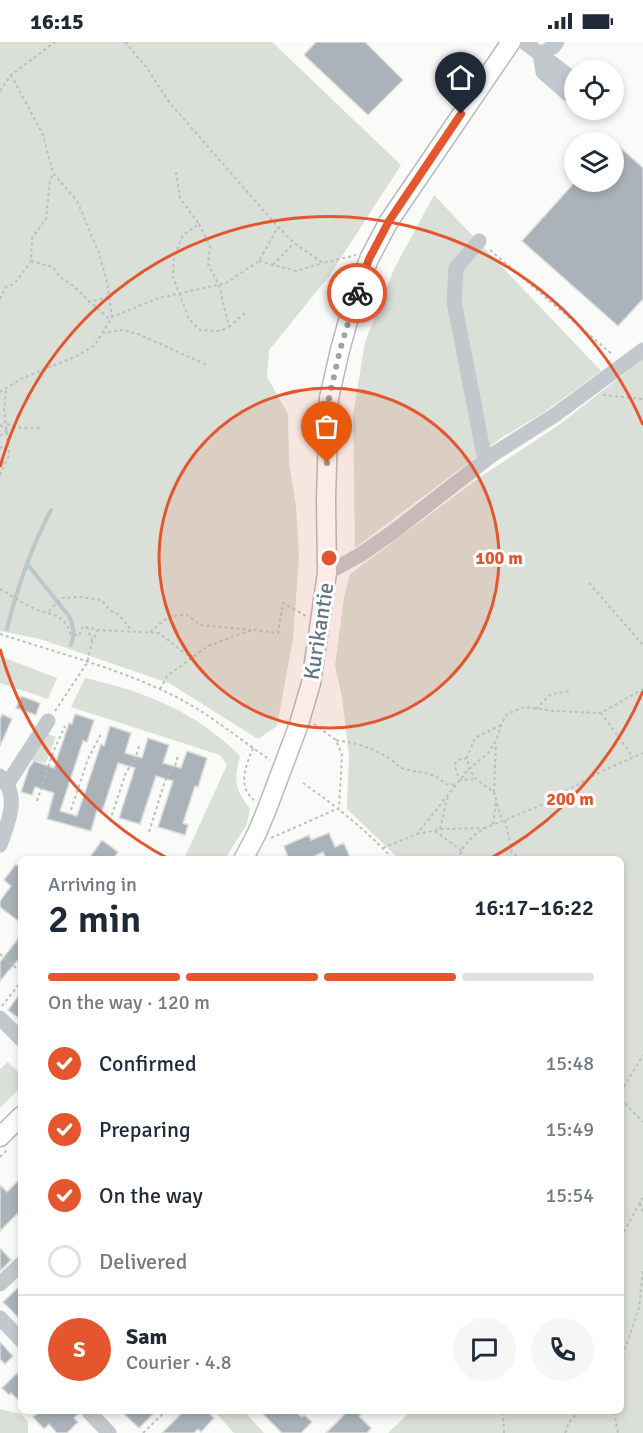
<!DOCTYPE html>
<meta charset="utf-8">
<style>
body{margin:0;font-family:Signika,sans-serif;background:#f6f6f7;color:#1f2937;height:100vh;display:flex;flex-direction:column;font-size:22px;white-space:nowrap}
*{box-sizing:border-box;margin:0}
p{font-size:20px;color:#747a83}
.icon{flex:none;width:33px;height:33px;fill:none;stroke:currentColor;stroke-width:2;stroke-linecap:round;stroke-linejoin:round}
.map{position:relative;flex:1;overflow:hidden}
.details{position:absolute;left:18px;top:814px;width:606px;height:558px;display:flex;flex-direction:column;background:#fff;border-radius:9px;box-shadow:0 3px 9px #0003}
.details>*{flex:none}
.buttons{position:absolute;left:564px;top:18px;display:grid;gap:12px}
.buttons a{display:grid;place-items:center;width:60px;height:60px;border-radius:50%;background:#fff;box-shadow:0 3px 9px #0003;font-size:30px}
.pin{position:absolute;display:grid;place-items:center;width:51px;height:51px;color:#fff;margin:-62px -26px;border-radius:50% 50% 50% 0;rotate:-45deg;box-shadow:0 0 6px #0007}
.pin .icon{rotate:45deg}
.courier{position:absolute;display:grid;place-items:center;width:60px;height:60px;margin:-30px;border:4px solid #e4572e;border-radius:50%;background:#fff;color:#222;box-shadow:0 2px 8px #0007}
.summary em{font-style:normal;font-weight:600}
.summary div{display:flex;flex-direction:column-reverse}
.summary{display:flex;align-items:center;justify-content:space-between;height:102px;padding:0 30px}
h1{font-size:39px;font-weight:600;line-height:45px}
.bar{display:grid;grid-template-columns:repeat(4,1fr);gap:9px 6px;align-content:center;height:72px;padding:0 30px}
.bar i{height:8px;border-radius:4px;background:#e0e1e3}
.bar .active{background:#e4572e}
.bar p{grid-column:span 4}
.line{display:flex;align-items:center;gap:15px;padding:0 30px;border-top:2px solid #e0e1e3}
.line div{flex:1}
.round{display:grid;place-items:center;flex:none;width:63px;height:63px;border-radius:32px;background:#f6f6f7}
ol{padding:0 30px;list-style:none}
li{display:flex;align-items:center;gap:18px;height:66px}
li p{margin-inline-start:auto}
li .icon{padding:6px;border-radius:50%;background:#e4572e;color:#fff;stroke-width:4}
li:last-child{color:#747a83}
li i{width:33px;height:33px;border:3px solid #e0e1e3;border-radius:50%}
.status{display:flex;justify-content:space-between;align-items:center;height:42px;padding:0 30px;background:#fff;direction:ltr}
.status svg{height:16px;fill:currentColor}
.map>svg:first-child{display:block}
.green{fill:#dadfd7}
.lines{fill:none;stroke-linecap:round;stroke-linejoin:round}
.stream{stroke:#bbc7cb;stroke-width:4}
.building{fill:#aab3b9;stroke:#dcdcda;stroke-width:1.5}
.major-casing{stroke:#b5babe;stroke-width:21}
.path{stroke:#bbbfc2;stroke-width:2;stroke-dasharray:3 3;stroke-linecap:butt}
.minor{stroke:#c3c8cc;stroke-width:15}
.major{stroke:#fff;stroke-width:18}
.done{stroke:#99a4ac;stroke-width:6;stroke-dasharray:0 10.8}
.route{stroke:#e4572e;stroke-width:8}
.ring{fill:none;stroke:#e4572e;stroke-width:3}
.labels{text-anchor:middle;stroke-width:6;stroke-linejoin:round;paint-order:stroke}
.street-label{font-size:22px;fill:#657683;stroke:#fff}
.centre{fill:#e4572e;stroke:#fff;stroke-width:3}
.ring-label{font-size:18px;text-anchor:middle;font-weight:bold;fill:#e4572e;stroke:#fff;stroke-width:6;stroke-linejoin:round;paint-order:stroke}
</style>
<div class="status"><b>16:15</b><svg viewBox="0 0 49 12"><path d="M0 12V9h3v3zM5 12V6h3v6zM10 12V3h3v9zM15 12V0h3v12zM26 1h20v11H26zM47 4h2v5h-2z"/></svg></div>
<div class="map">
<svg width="643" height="1391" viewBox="0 0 643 1391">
<rect width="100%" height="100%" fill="#fafaf8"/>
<!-- green -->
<path class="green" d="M0 0H272L401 123 330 233 269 308 267 335 288 372 289 420 296 464 299 515 293 597 277 684 258 697 169 641 40 597 0 589Z
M434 153 601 329 543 371 504 394 355 506 353 373 365 300 394 227Z
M643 317V1391H388L410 1370H621V818L399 817 347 767 349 713 342 655 335 624 344 555 350 532 479 436 560 382Z
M0 614 57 636 48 657 0 641Z
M85 636C146 650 195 669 240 714 234 741 234 745 250 767L247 782 225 817H184L227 723 220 713 71 665Z
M48 692 56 695 46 721 32 718Z
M8 1020 21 1033V1045L0 1066V1027Z
M0 1367 21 1372 28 1380V1391H0Z
M215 1370H245L264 1391H234Z"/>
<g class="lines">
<!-- stream -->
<path class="stream" d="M27 522 69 574C74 585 75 592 71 603
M7 587C17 546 31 506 51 468"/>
</g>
<!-- building -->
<path class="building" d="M316 0H365L403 38 368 73 304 13Z
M614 100 643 126V257L618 284 522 199 575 140H614Z
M21 654 40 661 36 673 16 666Z
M2 672 12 677 0 704V677Z
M75 672 94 678 87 700 83 699 60 769 77 774 101 702 104 704 110 684 131 691 125 711 142 716 148 696 169 703 163 721 181 726 187 709 207 716 198 745 195 744 183 781 188 783 185 793 158 785 173 739 156 734 140 782 119 776 135 726 118 721 102 770 97 768 91 789 47 777 54 751 35 745 32 753 21 750 29 726 34 719 54 726 69 681 72 682Z
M329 791 335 805 344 801 351 818H327L323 810 306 818H289L284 804 309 793 311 798Z
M102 798 118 810 112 818H88Z
M16 822 21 826V881L0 865V859L11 844 4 838Z
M21 893V922L17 919 0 939V920Z
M21 950V978L8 968Z
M21 1136V1168L0 1189V1143L7 1150Z
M0 1206 11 1218 0 1229Z
M21 1243V1278L3 1260Z
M0 1300 13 1314 5 1322 0 1317Z
M17 1331 21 1335V1360L11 1351 9 1353 2 1346Z
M39 1370H80L74 1376 78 1380 67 1391H57L49 1382 44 1387 33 1375Z
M122 1370H155L139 1386Z
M183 1370H208L214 1376 201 1390 198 1387 194 1391H162Z
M261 1370H296L302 1375 304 1373 312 1380 301 1391H282Z
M347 1370H364L359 1374 371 1386 367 1391H326Z"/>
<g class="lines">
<defs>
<path id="major" d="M243 818 257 791 267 767 299 682 311 641 327 531 326 457 329 356 340 308 353 261 369 217 389 179 511 0
M0 1095 21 1074"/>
</defs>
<!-- major casing -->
<use href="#major" class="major-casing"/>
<!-- path -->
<path class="path" d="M125 0 147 26 169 60 278 185 294 201 323 221 356 213
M11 33 43 93 53 131 77 159 99 211 107 240 112 275
M0 49 11 33 55 0
M176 130 180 156 199 182
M199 182 210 204 208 222 219 243 229 285 220 289 200 288 189 277 173 235 174 215 183 193Z
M490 208 613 313
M31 219 53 225 60 235 71 242 109 277
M259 219 296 229 323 221
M273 223 294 201
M0 257 6 245 15 241 31 219 32 196 46 177 50 139 53 131
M88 260 109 255
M229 285 247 269
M102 291 123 288 138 292 207 323
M0 350 23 336 77 314 95 303 112 275 159 256 226 241 259 219 278 185
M603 353 643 357
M7 382 21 386H40
M0 383 8 388
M0 394 8 388
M0 406 8 402
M0 420 3 426
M0 433 9 413 4 367 6 348
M589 541 643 603
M0 547C11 553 22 561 33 566 49 574 64 570 70 591L79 594 83 584 98 588 159 591 190 615
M49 569 62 556 79 555 101 558 111 569 119 573 132 589
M87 585 92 599
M150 590 168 575 186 572 200 583 251 588
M0 592C61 612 125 628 182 658 213 675 241 698 270 718
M160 647 167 634 208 604 240 592 254 588 278 591 283 561 306 574
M536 667 551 652 571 649
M55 669 87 621 92 600 98 588
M601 671 633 715
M501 683 475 696 467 715 469 727 476 737 494 750 502 779
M336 698C356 701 374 706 390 717 395 720 397 724 402 726 418 732 433 728 445 742L456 743
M253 706C246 724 237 744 254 758
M467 716 457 718C453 725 457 731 460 738L476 737
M303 741C336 764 366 788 394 818
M494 750 496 702
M37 759 54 708 65 684
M71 768 88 717 101 692
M505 778 512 810 522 818
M110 779 126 730 135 718 140 701
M493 782 496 761
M440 787 448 754
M435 789 462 809
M149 790 166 736 175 724 178 714
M417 792 442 787 485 786
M271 796 339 766 342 713 336 698 314 682
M383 806 417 792 467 729 488 711 496 699 501 683 507 672 525 665 554 669 601 671 643 647
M458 818 464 804 473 794 485 786 537 765 600 730 643 711
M0 912 21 930
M2 964 21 940
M621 1050 643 1013
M621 1057 643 1080
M0 1115 7 1108
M640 1161 643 1172
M621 1195 643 1155
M621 1319 639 1266 643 1227
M503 1370 504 1391
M614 1370 618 1391
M143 1391 165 1370
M565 1391 569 1380 579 1370"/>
<!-- minor -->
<path class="minor" d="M524 0 540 12 543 30 568 52
M557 0 553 5 540 12 574 38
M479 199 456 226 454 260 485 418
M327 531 360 513 393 490 492 413 555 373 643 308
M0 734C21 754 8 780 0 803
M8 741 48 679
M0 976 21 997
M0 1242 21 1222
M0 1276 21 1298
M89 1370 109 1391"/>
<!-- major -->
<use href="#major" class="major"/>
</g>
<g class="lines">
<!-- done -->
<path class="done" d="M327 421 329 356 340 308 357 251"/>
<!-- route -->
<path class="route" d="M357 251 369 217 389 179 461 72"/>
</g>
<!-- distance rings -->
<circle cx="329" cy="516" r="170" fill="#e4572e" fill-opacity=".12"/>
<g class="ring">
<circle cx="329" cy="516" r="170"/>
<path d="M643 649A341 341 0 0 1 489 817M169 817A341 341 0 0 1 0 607M0 425A341 341 0 0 1 643 383"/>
</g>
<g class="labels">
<!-- street labels -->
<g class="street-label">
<text transform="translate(318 589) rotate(-81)" y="8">Kurikantie</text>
</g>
</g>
<circle cx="329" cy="516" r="9" class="centre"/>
<g class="ring-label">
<text x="499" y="522">100 m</text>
<text x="570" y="763">200 m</text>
</g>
</svg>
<div class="buttons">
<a><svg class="icon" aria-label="locate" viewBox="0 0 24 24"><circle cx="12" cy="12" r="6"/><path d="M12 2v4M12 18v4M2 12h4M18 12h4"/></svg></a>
<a><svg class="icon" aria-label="layers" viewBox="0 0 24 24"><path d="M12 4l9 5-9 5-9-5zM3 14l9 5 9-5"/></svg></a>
</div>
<div class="pin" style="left:327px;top:421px;background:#ea580c"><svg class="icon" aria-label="bag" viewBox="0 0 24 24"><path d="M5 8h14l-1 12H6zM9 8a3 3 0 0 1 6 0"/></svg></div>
<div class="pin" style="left:461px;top:72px;background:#1f2937"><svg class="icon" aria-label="home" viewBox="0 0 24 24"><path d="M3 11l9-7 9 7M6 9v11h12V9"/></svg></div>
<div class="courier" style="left:357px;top:251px"><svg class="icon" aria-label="bike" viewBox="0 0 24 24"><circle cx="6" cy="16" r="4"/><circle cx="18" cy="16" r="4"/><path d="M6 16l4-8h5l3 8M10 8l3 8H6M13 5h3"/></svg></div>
<section class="details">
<div class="summary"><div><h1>2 min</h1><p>Arriving in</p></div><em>16:17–16:22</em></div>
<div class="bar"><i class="active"></i><i class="active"></i><i class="active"></i><i></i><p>On the way · 120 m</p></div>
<ol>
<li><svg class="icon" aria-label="check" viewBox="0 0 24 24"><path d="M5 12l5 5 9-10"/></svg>Confirmed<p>15:48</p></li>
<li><svg class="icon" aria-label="check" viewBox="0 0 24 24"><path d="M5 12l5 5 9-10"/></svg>Preparing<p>15:49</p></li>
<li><svg class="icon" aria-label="check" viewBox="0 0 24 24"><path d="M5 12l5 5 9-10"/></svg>On the way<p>15:54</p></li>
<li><i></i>Delivered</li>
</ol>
<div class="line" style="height:108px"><b class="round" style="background:#e4572e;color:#fff">S</b><div><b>Sam</b><p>Courier · 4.8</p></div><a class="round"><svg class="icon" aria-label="chat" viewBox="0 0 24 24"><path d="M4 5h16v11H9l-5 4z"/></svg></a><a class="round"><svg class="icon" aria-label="phone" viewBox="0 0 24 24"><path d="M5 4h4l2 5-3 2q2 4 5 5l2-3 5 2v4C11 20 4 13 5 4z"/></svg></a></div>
</section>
</div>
